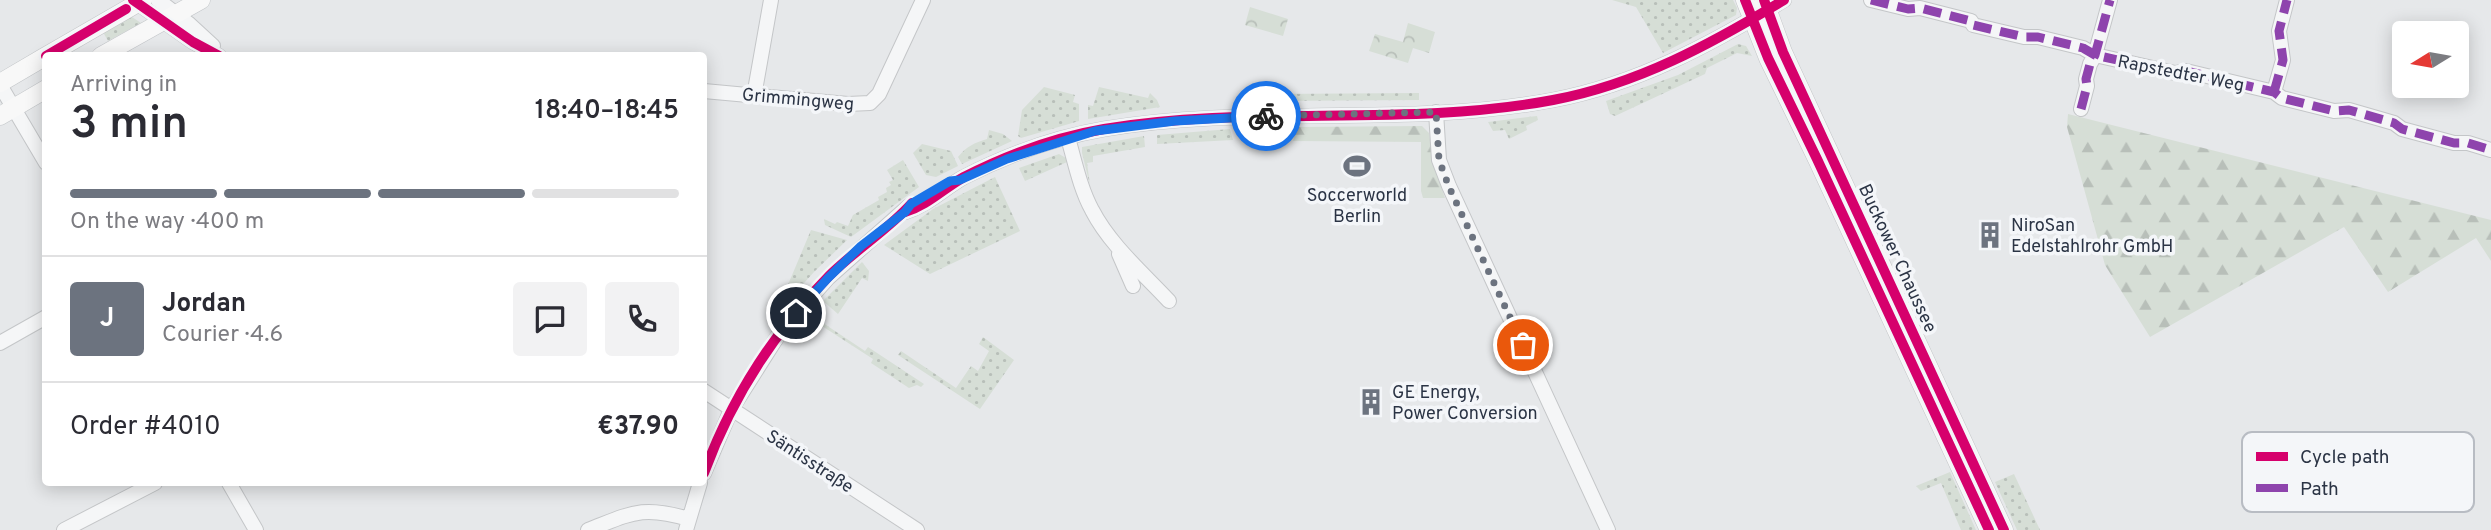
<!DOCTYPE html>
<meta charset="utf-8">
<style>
body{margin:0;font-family:Overpass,sans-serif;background:#f2f2f3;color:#2b2b33;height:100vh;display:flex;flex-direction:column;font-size:26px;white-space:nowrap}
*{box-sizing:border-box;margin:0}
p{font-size:23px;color:#7c7c81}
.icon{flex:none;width:38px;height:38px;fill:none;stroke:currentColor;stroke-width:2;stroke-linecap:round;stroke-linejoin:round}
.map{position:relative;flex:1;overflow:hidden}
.drawer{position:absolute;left:42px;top:52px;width:665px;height:434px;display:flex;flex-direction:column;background:#fff;border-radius:7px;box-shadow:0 4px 18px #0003}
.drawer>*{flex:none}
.needle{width:46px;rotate:259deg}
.tools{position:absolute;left:2392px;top:21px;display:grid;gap:14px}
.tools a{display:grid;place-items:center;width:77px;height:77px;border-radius:7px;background:#fff;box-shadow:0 4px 18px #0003;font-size:35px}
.pin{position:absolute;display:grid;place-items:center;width:60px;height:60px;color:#fff;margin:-30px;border:4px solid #fff;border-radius:50%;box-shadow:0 2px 7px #0007}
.courier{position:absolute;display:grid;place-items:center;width:70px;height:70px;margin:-35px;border:5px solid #1a73e8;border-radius:50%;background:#fff;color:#222;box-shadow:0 2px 9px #0007}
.headline em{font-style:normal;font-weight:600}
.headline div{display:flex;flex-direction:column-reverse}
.headline{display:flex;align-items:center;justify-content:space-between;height:119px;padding:0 28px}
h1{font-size:46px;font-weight:600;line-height:52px}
.bar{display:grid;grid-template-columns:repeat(4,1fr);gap:10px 7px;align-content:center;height:84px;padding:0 28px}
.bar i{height:9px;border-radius:5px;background:#e1e1e2}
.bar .on{background:#6c737f}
.bar p{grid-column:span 4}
.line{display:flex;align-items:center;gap:18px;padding:0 28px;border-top:2px solid #e1e1e2}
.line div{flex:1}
.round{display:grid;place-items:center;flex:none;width:74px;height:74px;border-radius:7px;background:#f2f2f3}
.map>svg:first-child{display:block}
.grass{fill:url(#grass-dots)}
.forest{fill:url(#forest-firs)}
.park{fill:url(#park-crowns)}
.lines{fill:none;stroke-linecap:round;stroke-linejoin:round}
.minor-casing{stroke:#c4c6c8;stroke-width:16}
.major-casing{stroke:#c2c5c8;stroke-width:19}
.minor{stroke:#f5f6f7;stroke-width:14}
.major{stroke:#f8f8f8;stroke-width:18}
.quiet{stroke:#8e44ad;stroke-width:9;stroke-dasharray:18 9;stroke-linecap:butt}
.cycleway-casing{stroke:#f4f6f9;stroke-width:15}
.cycleway{stroke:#d6006c;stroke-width:10}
.done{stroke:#6c737f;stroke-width:7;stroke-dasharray:0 12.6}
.route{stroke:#1a73e8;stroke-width:9}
.labels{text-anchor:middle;stroke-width:7;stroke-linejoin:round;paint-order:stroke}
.street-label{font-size:18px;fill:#2b3445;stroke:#f4f6f9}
.poi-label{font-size:18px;fill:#2b3445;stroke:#f4f6f9;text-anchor:start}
.key{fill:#f4f6f9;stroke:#b8bcc3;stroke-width:2}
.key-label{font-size:19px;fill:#2b3445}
</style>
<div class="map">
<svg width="2491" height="530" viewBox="0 0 2491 530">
<defs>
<pattern id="grass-dots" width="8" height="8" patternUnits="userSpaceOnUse" patternTransform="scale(1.75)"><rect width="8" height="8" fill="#d6ded6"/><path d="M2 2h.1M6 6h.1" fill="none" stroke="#b8bfb9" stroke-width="1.8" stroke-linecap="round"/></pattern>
<pattern id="forest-firs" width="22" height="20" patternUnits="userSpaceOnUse" patternTransform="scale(1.75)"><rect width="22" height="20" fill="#d6ded6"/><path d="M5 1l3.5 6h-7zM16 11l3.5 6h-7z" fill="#b8bfb9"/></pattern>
<pattern id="park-crowns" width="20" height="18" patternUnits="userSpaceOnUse" patternTransform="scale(1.75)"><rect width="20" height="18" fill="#d6ded6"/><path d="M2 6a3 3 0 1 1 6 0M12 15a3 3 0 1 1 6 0" fill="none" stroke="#b8bfb9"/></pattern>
</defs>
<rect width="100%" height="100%" fill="#e6e8ea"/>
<!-- grass -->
<path class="grass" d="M1612 0H1733L1737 8 1736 15 1663 53 1636 7Z
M129 15 141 23 108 41 103 32Z
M1738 44 1746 46 1752 56 1737 53 1707 68 1705 74 1615 116 1610 114 1606 101 1678 75Z
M1044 87 1075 95 1073 102 1079 104V121L1021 138 1018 136 1022 110Z
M1099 87 1148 98 1150 93 1157 100 1160 107 1088 119V105L1093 106Z
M1262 89V94L1419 93V100L1255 101 1257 92Z
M1537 116 1538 120 1526 126 1527 130 1509 139 1505 130 1493 131 1488 122Z
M1230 129 1233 140 1157 144V135Z
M989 130 1003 134 1012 141 962 164 958 157C967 146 974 143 987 139Z
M1144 136 1145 147 1093 156V162L1087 163 1090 185 1082 153V147Z
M922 144 951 151 958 166 936 177 926 175 913 153Z
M1059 154 1066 158 1067 162 1025 181 1019 168Z
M903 160 919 187 851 237 825 225 824 219 835 224 837 222 848 226 853 215 879 200 878 197 887 192 886 188 891 185 889 182 893 180 887 170Z
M995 177 1020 231 930 274 884 245 933 209Z
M811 230 847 240 814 272 786 303 782 299Z
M862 262 869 271 868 281 862 278 838 314 823 301Z
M814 310 825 318 823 323 865 351 868 347 924 384 921 387 917 385 909 388 871 363 873 359 808 317Z
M983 337 1014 360 980 409 898 355 901 351 956 388 971 366 978 371 989 351 979 344Z
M1950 472 1976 530H1961L1941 483 1921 491 1916 486Z
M2014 474 2040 530H2017L1995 482Z"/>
<!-- forest -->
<path class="forest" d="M2068 114 2491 220V261L2476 238 2388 292 2344 227 2150 337 2105 265 2067 127Z
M1422 126 1429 133 1434 166 1445 198H1423L1421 191V142L1293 141 1297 127Z"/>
<!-- park -->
<path class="park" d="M1250 7 1288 19 1283 36 1245 25Z
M1408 23 1435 32 1429 53 1413 48 1408 63 1369 51 1375 34 1403 42Z"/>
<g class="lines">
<defs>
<path id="minor" d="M133 0 193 42 219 56
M158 0 188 23 213 46
M1871 0 1908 9 1920 8 1971 21 1973 25 2024 37H2038L2083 48 2095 55 2175 73 2186 71 2274 92 2282 98 2334 111 2349 110 2394 123 2402 129 2454 143H2468L2491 150
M0 85 46 163
M704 91 848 104 870 103 879 94 923 0
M2274 92 2283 60 2279 31 2287 0
M754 96 771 0
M2081 109 2087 86 2086 79 2090 64 2095 55 2110 0
M1436 112 1439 160 1449 186 1608 530
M1068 138C1075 162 1080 188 1092 210 1110 245 1143 273 1169 301
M905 212C928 205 944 188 964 177 1007 155 1057 137 1104 129 1252 104 1405 128 1553 100 1638 84 1711 44 1784 0
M1119 254 1133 286
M0 343 46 317
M704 391 917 530
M704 473 731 410 781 331 828 278 909 206
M229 483 256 530
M64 530 155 483
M588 530C632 513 642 505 689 519
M686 530 700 483"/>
<path id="major" d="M1745 0 1768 58 1817 159 1989 530
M1764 0 1783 52 2004 530
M46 56 143 0
M101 56 201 0
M0 83 46 56
M0 116 46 89"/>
</defs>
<!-- minor casing -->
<use href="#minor" class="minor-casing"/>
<!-- major casing -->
<use href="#major" class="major-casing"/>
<!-- minor -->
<use href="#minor" class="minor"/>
<!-- major -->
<use href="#major" class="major"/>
<!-- quiet -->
<path class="quiet" d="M1871 0 1908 9 1920 8 1971 21 1973 25 2024 37H2038L2083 48 2095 55 2175 73 2186 71 2274 92 2282 98 2334 111 2349 110 2394 123 2402 129 2454 143H2468L2491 150
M2274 92 2283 60 2279 31 2287 0
M2081 109 2087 86 2086 79 2090 64 2095 55 2110 0"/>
<defs>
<path id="cycleway" d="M133 0 193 42 219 56
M1745 0 1768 58 1817 159 1989 530
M1764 0 1783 52 2004 530
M46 56 126 9
M905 212C928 205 944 188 964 177 1007 155 1057 137 1104 129 1252 104 1405 128 1553 100 1638 84 1711 44 1784 0
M704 473C731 400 774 332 829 276 855 250 888 230 912 203"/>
</defs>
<!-- cycleway casing -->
<use href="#cycleway" class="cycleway-casing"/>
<!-- cycleway -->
<use href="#cycleway" class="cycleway"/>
</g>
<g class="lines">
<!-- done -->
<path class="done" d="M1266 116 1436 112 1439 160 1449 187 1523 345"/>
<!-- route -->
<path class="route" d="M796 313 828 278 861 246 905 212 911 204 950 181 960 180 1007 159 1095 131 1175 121 1266 116"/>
</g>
<!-- icons -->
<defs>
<symbol id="stadium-bare" viewBox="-9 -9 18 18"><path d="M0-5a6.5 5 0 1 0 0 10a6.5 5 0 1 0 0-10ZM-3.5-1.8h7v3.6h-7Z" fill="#6c737f" stroke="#f4f6f9" stroke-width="2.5" paint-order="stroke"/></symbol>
<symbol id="building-bare" viewBox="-9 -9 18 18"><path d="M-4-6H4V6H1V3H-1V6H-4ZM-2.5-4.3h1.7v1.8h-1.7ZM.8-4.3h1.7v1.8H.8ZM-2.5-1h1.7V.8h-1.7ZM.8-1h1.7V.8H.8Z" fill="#6c737f" stroke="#f4f6f9" stroke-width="2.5" paint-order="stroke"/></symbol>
</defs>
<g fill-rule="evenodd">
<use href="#stadium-bare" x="1338" y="147" width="38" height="38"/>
<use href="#building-bare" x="1971" y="216" width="38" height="38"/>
<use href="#building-bare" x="1352" y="383" width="38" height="38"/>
</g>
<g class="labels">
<!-- street labels -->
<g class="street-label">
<text transform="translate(2181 73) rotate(11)" y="6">Rapstedter Weg</text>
<text transform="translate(798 99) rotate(5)" y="6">Grimmingweg</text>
<text transform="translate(1898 258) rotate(65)" y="6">Buckower Chaussee</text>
<text transform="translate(810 461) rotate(33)" y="6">Säntisstraße</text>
</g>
<!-- poi labels -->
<g class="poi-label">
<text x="1357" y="201" text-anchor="middle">Soccerworld<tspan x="1357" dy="21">Berlin</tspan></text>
<text x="2011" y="231">NiroSan<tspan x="2011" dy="21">Edelstahlrohr GmbH</tspan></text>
<text x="1392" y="398">GE Energy,<tspan x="1392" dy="21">Power Conversion</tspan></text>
</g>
</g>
<!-- legend -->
<rect x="2242" y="432" width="232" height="80" rx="10" class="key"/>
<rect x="2256" y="452" width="32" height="9" fill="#d6006c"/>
<rect x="2256" y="484" width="32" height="8" fill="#8e44ad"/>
<g class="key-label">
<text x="2300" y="463">Cycle path</text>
<text x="2300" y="495">Path</text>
</g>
</svg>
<div class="tools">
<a><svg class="needle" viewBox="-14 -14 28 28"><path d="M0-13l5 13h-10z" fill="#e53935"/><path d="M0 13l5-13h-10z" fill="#7c7c81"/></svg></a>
</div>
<div class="pin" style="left:1523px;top:345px;background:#ea580c"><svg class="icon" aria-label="bag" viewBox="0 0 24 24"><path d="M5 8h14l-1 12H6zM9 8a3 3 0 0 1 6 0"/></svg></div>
<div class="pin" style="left:796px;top:313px;background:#1f2937"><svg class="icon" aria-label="home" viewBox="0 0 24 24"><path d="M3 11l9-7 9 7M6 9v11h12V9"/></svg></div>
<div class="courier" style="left:1266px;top:116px"><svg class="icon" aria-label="bike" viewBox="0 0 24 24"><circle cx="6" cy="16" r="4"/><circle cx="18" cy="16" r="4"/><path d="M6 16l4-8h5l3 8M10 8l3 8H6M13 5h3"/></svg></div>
<section class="drawer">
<div class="headline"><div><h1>3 min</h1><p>Arriving in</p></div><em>18:40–18:45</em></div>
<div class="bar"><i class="on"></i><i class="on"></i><i class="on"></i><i></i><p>On the way · 400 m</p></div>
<div class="line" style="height:126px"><b class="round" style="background:#6c737f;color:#fff">J</b><div><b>Jordan</b><p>Courier · 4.6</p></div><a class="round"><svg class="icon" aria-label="chat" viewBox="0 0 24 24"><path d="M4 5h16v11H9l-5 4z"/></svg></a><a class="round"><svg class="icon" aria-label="phone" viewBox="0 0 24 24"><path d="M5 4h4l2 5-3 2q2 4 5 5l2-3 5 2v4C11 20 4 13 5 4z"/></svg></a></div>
<div class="line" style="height:91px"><div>Order #4010</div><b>€37.90</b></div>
</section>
</div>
